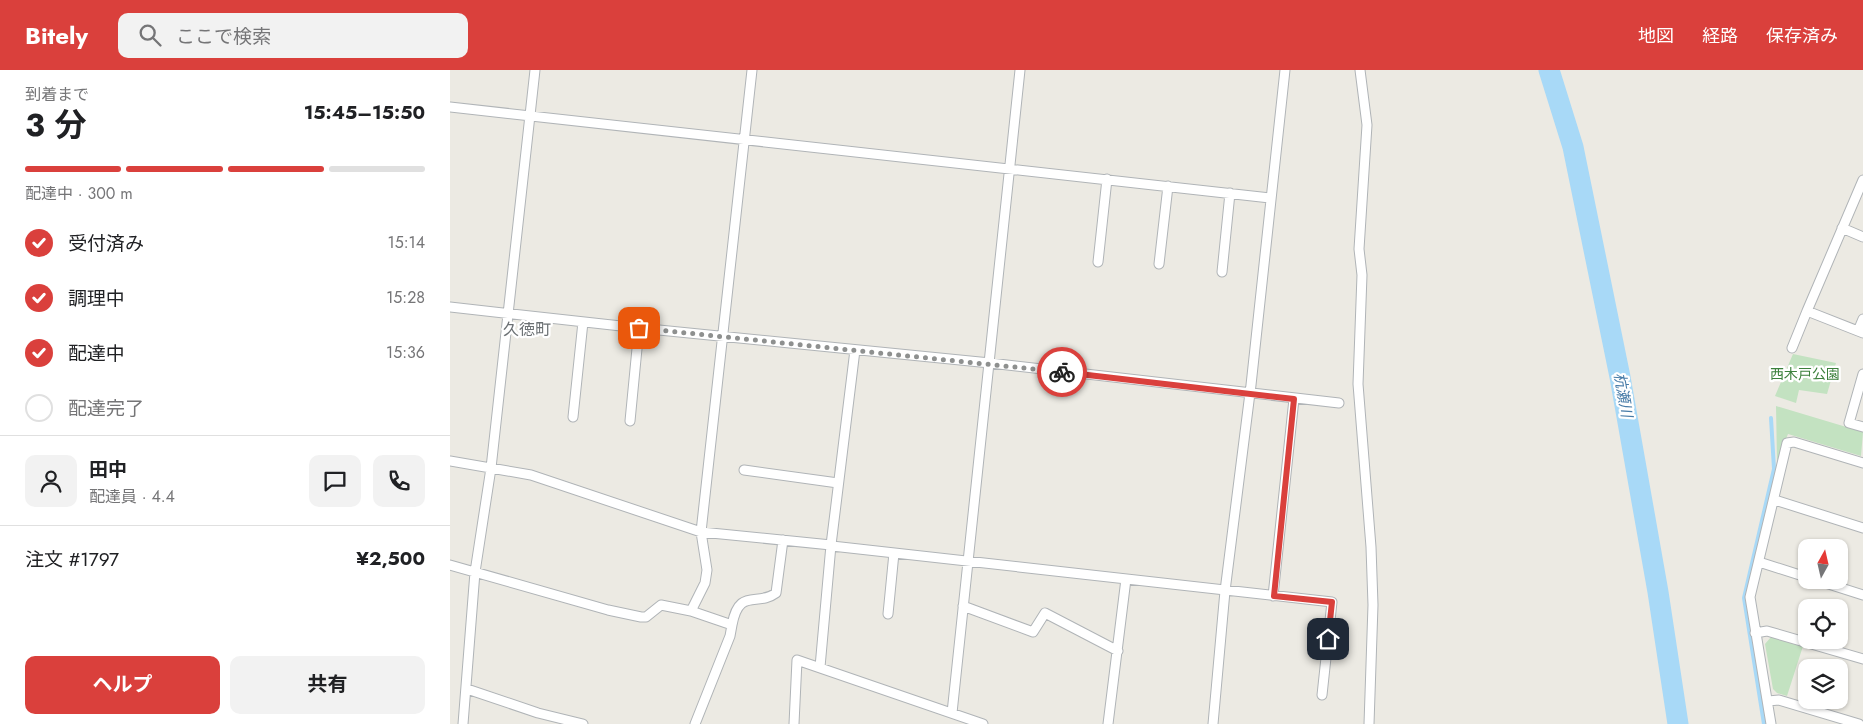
<!DOCTYPE html>
<html lang="ja">
<meta charset="utf-8">
<style>
body{margin:0;font-family:Jost,"Noto Sans JP",sans-serif;background:#f2f2f2;color:#202124;height:100vh;display:flex;flex-direction:column;font-size:19px;white-space:nowrap}
*{box-sizing:border-box;margin:0}
p{font-size:16px;color:#757577}
.icon{flex:none;width:28px;height:28px;fill:none;stroke:currentColor;stroke-width:2;stroke-linecap:round;stroke-linejoin:round}
.map{position:relative;flex:1;overflow:hidden}
.sheet{display:flex;flex-direction:column;background:#fff;width:450px}
.sheet>*{flex:none}
.needle{width:32px;rotate:8deg}
.fabs{position:absolute;left:1348px;top:469px;display:grid;gap:10px}
.fabs a{display:grid;place-items:center;width:50px;height:50px;border-radius:10px;background:#fff;box-shadow:0 1px 4px #0004;font-size:25px}
.pin{position:absolute;display:grid;place-items:center;width:42px;height:42px;color:#fff;margin:-21px;border-radius:10px;box-shadow:0 2px 8px #0006}
.courier{position:absolute;display:grid;place-items:center;width:50px;height:50px;margin:-25px;border:4px solid #da403c;border-radius:50%;background:#fff;color:#222;box-shadow:0 1px 6px #0007}
.overview em{font-style:normal;font-weight:700}
.overview div{display:flex;flex-direction:column-reverse}
.overview{display:flex;align-items:center;justify-content:space-between;height:85px;padding:0 25px}
h1{font-size:32px;font-weight:700;line-height:38px}
.bar{display:grid;grid-template-columns:repeat(4,1fr);gap:8px 5px;align-content:center;height:60px;padding:0 25px}
.bar i{height:6px;border-radius:4px;background:#e0e0e0}
.bar .selected{background:#da403c}
.bar p{grid-column:span 4}
.line{display:flex;align-items:center;gap:12px;padding:0 25px;border-top:1px solid #e0e0e0}
.line div{flex:1}
.round{display:grid;place-items:center;flex:none;width:52px;height:52px;border-radius:10px;background:#f2f2f2}
ol{padding:0 25px;list-style:none}
li{display:flex;align-items:center;gap:15px;height:55px}
li p{margin-inline-start:auto}
li .icon{padding:5px;border-radius:50%;background:#da403c;color:#fff;stroke-width:4}
li:last-child{color:#757577}
li i{width:28px;height:28px;border:2px solid #e0e0e0;border-radius:50%}
.button{display:flex;gap:10px;margin-top:auto;padding:10px 25px}
.button a{flex:1;height:58px;border-radius:10px;background:#da403c;color:#fff;font-size:20px;font-weight:700;line-height:58px;text-align:center}
.button a+a{background:#f2f2f2;color:#202124}
header{display:flex;align-items:center;gap:30px;box-sizing:border-box;height:70px;padding:0 25px;background:#da403c;color:#fff}
header strong{font-size:24px}
nav{display:flex;gap:28px;margin-inline-start:auto;font-size:18px}
.search{width:350px;height:45px;background:#f2f2f2;display:flex;align-items:center;gap:12px;box-sizing:border-box;padding:0 18px;border-radius:10px;color:#757577;font-size:19px}
main{display:flex;flex:1;min-height:0}
.map>svg:first-child{display:block}
.green{fill:#c3e2c1}
.lines{fill:none;stroke-linecap:round;stroke-linejoin:round}
.stream{stroke:#a8d9f7;stroke-width:4}
.river{stroke:#a8d9f7;stroke-width:21}
.street-casing{stroke:#b0b4b7;stroke-width:11}
.street{stroke:#fff;stroke-width:9}
.done{stroke:#8e908f;stroke-width:5;stroke-dasharray:0 9}
.route{stroke:#da403c;stroke-width:6}
.labels{text-anchor:middle;stroke-width:4.5;stroke-linejoin:round;paint-order:stroke}
.park-label{font-size:14px;fill:#3c803c;stroke:#fff}
.water-label{font-size:15px;font-style:italic;fill:#477ba7;stroke:#fff}
.quarter-label{font-size:16px;fill:#6c7174;stroke:#fff}
</style>
<header>
<strong>Bitely</strong>
<div class="search"><svg class="icon" aria-label="search" viewBox="0 0 24 24"><circle cx="10" cy="10" r="6"/><path d="M15 15l6 6"/></svg>ここで検索</div>
<nav><a>地図</a><a>経路</a><a>保存済み</a></nav>
</header>
<main>
<section class="sheet">
<div class="overview"><div><h1>3 分</h1><p>到着まで</p></div><em>15:45–15:50</em></div>
<div class="bar"><i class="selected"></i><i class="selected"></i><i class="selected"></i><i></i><p>配達中 · 300 m</p></div>
<ol>
<li><svg class="icon" aria-label="check" viewBox="0 0 24 24"><path d="M5 12l5 5 9-10"/></svg>受付済み<p>15:14</p></li>
<li><svg class="icon" aria-label="check" viewBox="0 0 24 24"><path d="M5 12l5 5 9-10"/></svg>調理中<p>15:28</p></li>
<li><svg class="icon" aria-label="check" viewBox="0 0 24 24"><path d="M5 12l5 5 9-10"/></svg>配達中<p>15:36</p></li>
<li><i></i>配達完了</li>
</ol>
<div class="line" style="height:90px"><a class="round"><svg class="icon" aria-label="person" viewBox="0 0 24 24"><circle cx="12" cy="8" r="4"/><path d="M4 21q1-7 8-7t8 7"/></svg></a><div><b>田中</b><p>配達員 · 4.4</p></div><a class="round"><svg class="icon" aria-label="chat" viewBox="0 0 24 24"><path d="M4 5h16v11H9l-5 4z"/></svg></a><a class="round"><svg class="icon" aria-label="phone" viewBox="0 0 24 24"><path d="M5 4h4l2 5-3 2q2 4 5 5l2-3 5 2v4C11 20 4 13 5 4z"/></svg></a></div>
<div class="line" style="height:65px"><div>注文 #1797</div><b>¥2,500</b></div>
<div class="button"><a>ヘルプ</a><a>共有</a></div>
</section>
<div class="map">
<svg width="1413" height="654" viewBox="0 0 1413 654">
<rect width="100%" height="100%" fill="#eceae3"/>
<!-- green -->
<path class="green" d="M1343 284 1386 293 1377 324 1349 320 1346 333 1325 326Z
M1326 336 1413 362 1411 386 1338 364 1327 391Z
M1321 567 1353 576 1337 626 1327 623 1323 619 1315 574Z"/>
<g class="lines">
<!-- stream -->
<path class="stream" d="M1314 654 1294 528 1324 399 1321 348"/>
<!-- river -->
<path class="river" d="M1099 0 1123 77 1170 307 1208 522 1228 654"/>
<defs>
<path id="street" d="M910 0 917 55 909 179 912 205 908 314 921 477 923 535 919 654
M0 37 820 128
M1413 110 1357 241 1413 263
M1392 158 1413 167
M648 192 657 109
M709 194 718 116
M772 202 780 123
M0 237 189 258 540 293 889 333
M1408 261 1413 249
M1342 278 1357 241
M1413 304 1399 353 1413 357
M123 347 133 252
M180 351 189 258
M0 391 81 405 251 462 381 475
M294 400 388 413
M1325 430 1413 458
M382 476 882 532 872 625
M1309 492 1356 507
M0 495 158 540 191 547H196L211 535 241 541 282 555 280 566 245 654
M1366 510 1413 525
M823 526 844 329
M513 536 583 562 595 543 668 581
M241 541 255 513 257 500 251 462 302 0
M438 544 444 483
M282 555C289 517 307 537 326 523L333 470
M1305 563 1317 561 1413 589
M370 597 381 475 405 280
M17 619 88 643 133 654
M1318 631 1329 630 1409 654
M502 643 570 0
M13 654 25 502 41 398 85 0
M344 654 347 590 533 654
M658 654 676 509
M763 654 775 521 801 315 835 0
M1321 654 1300 527 1337 373 1344 372 1413 393"/>
</defs>
<!-- street casing -->
<use href="#street" class="street-casing"/>
<!-- street -->
<use href="#street" class="street"/>
</g>
<g class="lines">
<!-- done -->
<path class="done" d="M189 258 612 302"/>
<!-- route -->
<path class="route" d="M612 302 844 329 824 526 882 532 878 569"/>
</g>
<g class="labels">
<!-- park labels -->
<g class="park-label">
<text x="1355" y="309">西木戸公園</text>
</g>
<!-- water labels -->
<g class="water-label">
<text transform="translate(1173 325) rotate(80)" y="5">杭瀬川</text>
</g>
<!-- quarter labels -->
<g class="quarter-label">
<text x="77" y="265">久徳町</text>
</g>
</g>
</svg>
<div class="fabs">
<a><svg class="needle" viewBox="-14 -14 28 28"><path d="M0-13l5 13h-10z" fill="#e53935"/><path d="M0 13l5-13h-10z" fill="#757577"/></svg></a>
<a><svg class="icon" aria-label="locate" viewBox="0 0 24 24"><circle cx="12" cy="12" r="6"/><path d="M12 2v4M12 18v4M2 12h4M18 12h4"/></svg></a>
<a><svg class="icon" aria-label="layers" viewBox="0 0 24 24"><path d="M12 4l9 5-9 5-9-5zM3 14l9 5 9-5"/></svg></a>
</div>
<div class="pin" style="left:189px;top:258px;background:#ea580c"><svg class="icon" aria-label="bag" viewBox="0 0 24 24"><path d="M5 8h14l-1 12H6zM9 8a3 3 0 0 1 6 0"/></svg></div>
<div class="pin" style="left:878px;top:569px;background:#1f2937"><svg class="icon" aria-label="home" viewBox="0 0 24 24"><path d="M3 11l9-7 9 7M6 9v11h12V9"/></svg></div>
<div class="courier" style="left:612px;top:302px"><svg class="icon" aria-label="bike" viewBox="0 0 24 24"><circle cx="6" cy="16" r="4"/><circle cx="18" cy="16" r="4"/><path d="M6 16l4-8h5l3 8M10 8l3 8H6M13 5h3"/></svg></div>
</div>
</main>
